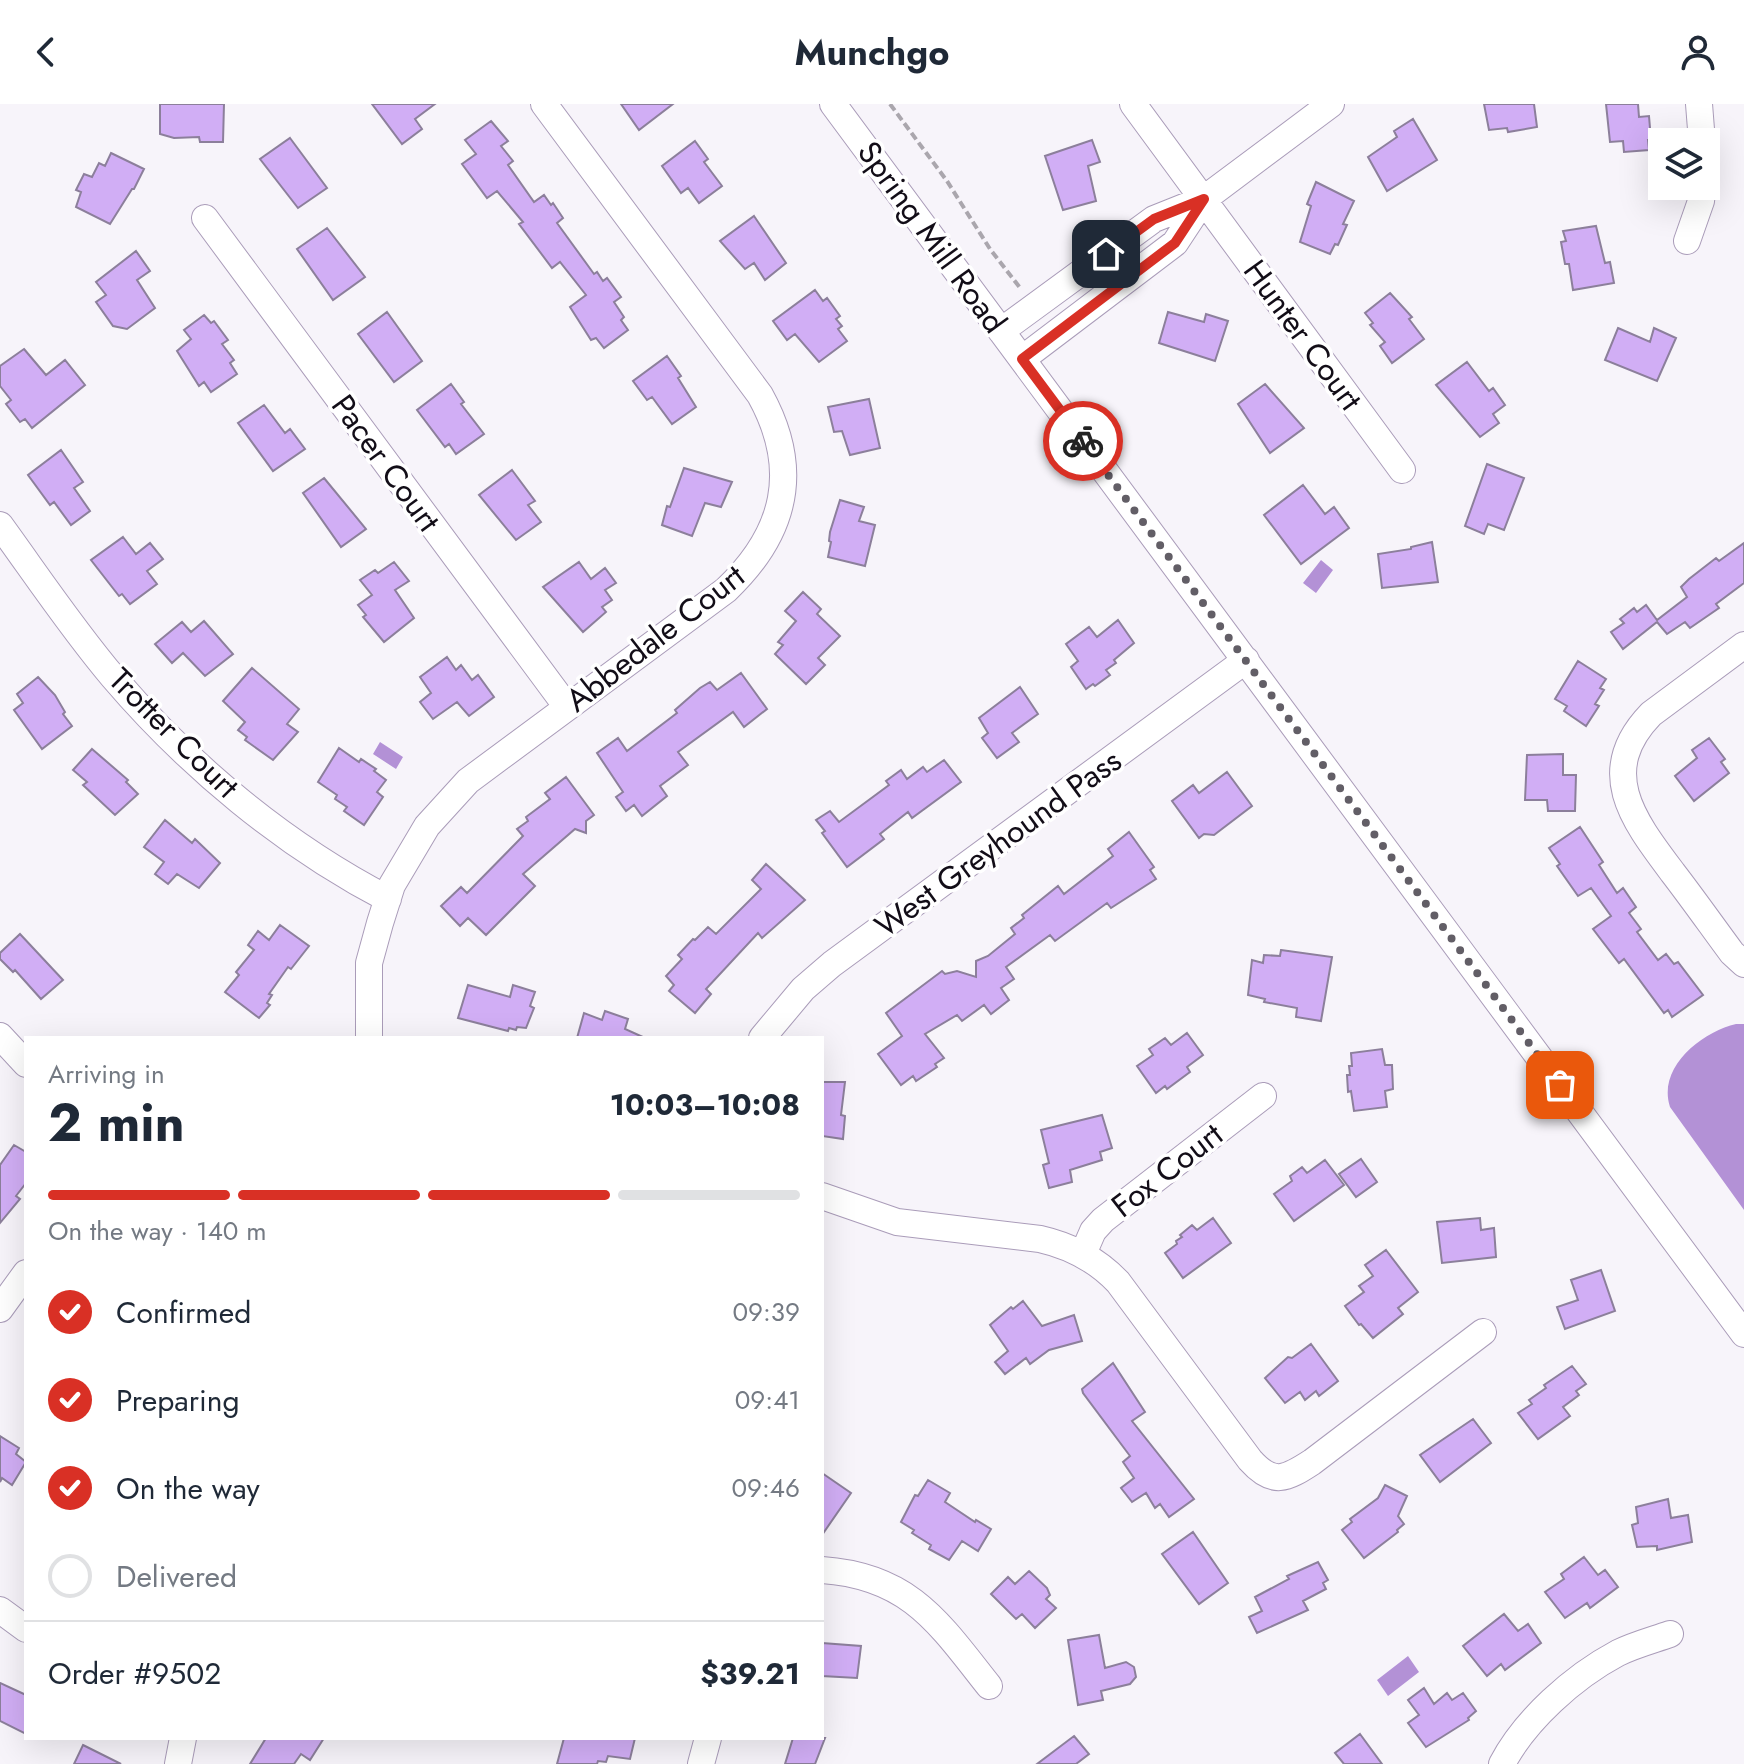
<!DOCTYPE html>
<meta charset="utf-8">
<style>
body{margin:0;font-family:Jost,sans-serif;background:#f2f2f3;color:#1f2937;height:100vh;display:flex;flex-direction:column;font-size:30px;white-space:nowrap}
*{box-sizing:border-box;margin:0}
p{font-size:26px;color:#747a83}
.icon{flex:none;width:44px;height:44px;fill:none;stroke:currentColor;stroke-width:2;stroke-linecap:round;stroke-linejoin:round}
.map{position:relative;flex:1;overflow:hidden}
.sheet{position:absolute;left:24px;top:932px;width:800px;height:704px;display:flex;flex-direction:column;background:#fff;border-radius:0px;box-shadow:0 8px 32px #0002}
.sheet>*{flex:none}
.buttons{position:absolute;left:1648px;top:24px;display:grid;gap:16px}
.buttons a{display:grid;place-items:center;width:72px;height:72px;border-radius:0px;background:#fff;box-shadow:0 8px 32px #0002;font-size:40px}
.pin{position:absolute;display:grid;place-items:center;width:68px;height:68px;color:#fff;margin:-34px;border-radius:16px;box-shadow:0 4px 12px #0006}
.courier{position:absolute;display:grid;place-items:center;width:80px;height:80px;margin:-40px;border:6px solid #d93025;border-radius:50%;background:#fff;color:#222;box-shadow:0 2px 10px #0007}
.summary em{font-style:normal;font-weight:700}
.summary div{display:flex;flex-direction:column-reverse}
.summary{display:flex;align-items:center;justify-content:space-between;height:136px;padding:0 24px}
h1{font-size:52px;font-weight:700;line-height:60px}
.bar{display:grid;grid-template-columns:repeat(4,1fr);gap:12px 8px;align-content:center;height:96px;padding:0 24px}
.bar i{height:10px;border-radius:6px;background:#e0e1e3}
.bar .active{background:#d93025}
.bar p{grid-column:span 4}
.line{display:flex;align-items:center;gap:20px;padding:0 24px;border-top:2px solid #e0e1e3}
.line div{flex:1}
ol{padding:0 24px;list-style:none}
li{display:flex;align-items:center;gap:24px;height:88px}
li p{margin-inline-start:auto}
li .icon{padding:8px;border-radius:50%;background:#d93025;color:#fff;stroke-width:4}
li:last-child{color:#747a83}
li i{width:44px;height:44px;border:4px solid #e0e1e3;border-radius:50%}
header{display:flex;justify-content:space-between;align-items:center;height:104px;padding:0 24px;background:#fff;font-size:36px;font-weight:700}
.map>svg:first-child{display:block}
.water{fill:#b391d6}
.building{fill:#d1aef5;stroke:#8c7f9b;stroke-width:2}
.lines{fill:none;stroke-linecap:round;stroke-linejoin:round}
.minor-casing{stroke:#aa9cb9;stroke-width:28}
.path{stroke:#aaa6ad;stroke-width:4;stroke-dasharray:8 4;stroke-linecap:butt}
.minor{stroke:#fff;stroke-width:26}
.done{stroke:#625e66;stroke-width:8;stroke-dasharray:0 14.4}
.route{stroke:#d93025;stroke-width:10}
.labels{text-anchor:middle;stroke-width:7;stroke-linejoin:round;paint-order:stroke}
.street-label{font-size:32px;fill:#120d17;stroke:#fff}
</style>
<header><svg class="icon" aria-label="back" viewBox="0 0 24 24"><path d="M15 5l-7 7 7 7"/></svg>Munchgo<svg class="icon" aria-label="person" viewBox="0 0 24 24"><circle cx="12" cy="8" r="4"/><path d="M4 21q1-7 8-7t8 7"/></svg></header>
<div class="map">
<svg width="1744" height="1660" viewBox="0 0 1744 1660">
<rect width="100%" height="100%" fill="#f7f4fa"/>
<!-- water -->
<path class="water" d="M1321 456 1333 466 1316 489 1303 479Z
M380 638 403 653 396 665 373 650Z
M1736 920H1744V1106L1670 1003C1657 963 1702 928 1736 920Z
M1408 1552 1419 1568 1388 1592 1377 1576Z"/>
<!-- building -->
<path class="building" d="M160 0H224L223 38H200L199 33 174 34 160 30Z
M372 0H435L415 15 422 25 402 40Z
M621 0H673L639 26Z
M1484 0H1534L1537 23 1508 28 1507 24 1489 26Z
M1606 0H1638L1639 13 1649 12 1651 36H1648L1649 46 1624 48 1623 37 1610 38Z
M1413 15 1437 56 1387 87 1368 53 1397 33 1394 27Z
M491 17 508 37 501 42 513 57 508 61 534 98 544 91 551 101 553 99 563 114 557 119 594 170 597 168 603 177 607 174 621 193 614 198 624 213 621 216 628 226 604 244 596 234 591 236 570 203 586 191 560 158 552 164 519 120 523 118 497 87 487 94 462 60 476 50 465 36Z
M290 34 327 84 298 104 260 55Z
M1092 36 1100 58 1088 62 1096 97 1063 106 1045 52Z
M695 37 708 55 704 58 722 82 699 99 688 84 681 89 662 62Z
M111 49 144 65 134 85H132L110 120 76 103 81 88 76 86 84 70 92 73 99 59 105 62Z
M1316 78 1354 97 1343 120 1347 121 1338 141 1335 140 1330 150 1300 138 1311 102 1307 100Z
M754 112 786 159 765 176 754 159 745 165 720 137Z
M1596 122 1605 159 1610 158 1614 179 1573 186 1569 160H1565L1561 138 1566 137 1563 127Z
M327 124 365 173 333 196 297 145Z
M136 147 150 167 137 176 155 204 127 225 113 222 96 198 106 191 96 178Z
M815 186 823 197 827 194 840 212 836 215 842 222 838 225 847 237 819 258 795 230 787 236 773 217Z
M1390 189 1412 213 1409 215 1424 235 1392 259 1380 242 1385 238 1370 221 1373 219 1365 209Z
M387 208 422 257 394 278 358 230Z
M1168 208 1204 218 1206 210 1228 217 1215 257 1159 239Z
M204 211 211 219 214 217 228 236 222 240 234 256 230 259 237 270 211 288 204 278 199 282 177 247 191 235 184 226Z
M1618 224 1650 238 1654 224 1676 234 1657 277 1605 256Z
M24 245 46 271 65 256 85 281 32 324 25 315 20 318 6 300 11 296 0 282V262Z
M667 252 681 272 678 274 696 303 672 320 652 293 647 296 633 277Z
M1467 258 1489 287 1493 284 1505 301 1493 310 1499 319 1480 333 1436 281Z
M451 280 464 298 461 300 484 330 456 350 449 340 445 343 417 306Z
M1265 280 1304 324 1270 349 1238 300Z
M869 295 880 344 850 351 842 327 834 328 828 303Z
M264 301 285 329 290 325 305 345 273 367 238 319Z
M61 346 83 378 74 384 90 407 71 421 54 398 50 401 28 371Z
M1487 360 1524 374 1504 426 1488 420 1484 430 1465 422Z
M684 364 732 378 721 403 705 399 692 432 662 421 667 402 670 403Z
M512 366 535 397 528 401 541 418 516 436 479 391Z
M324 374 366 425 341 443 303 389Z
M1303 381 1325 410 1334 403 1349 424 1301 460 1264 411Z
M840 396 864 403 859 417 875 421 865 462 828 453 831 438 829 437 830 428Z
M123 433 136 450 150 439 163 455 147 467 157 480 130 500 122 490 119 492 91 456Z
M1432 438 1438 478 1382 484 1378 450 1411 445V443Z
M1744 439V479L1716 500 1719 504 1690 524 1685 518 1667 530 1657 518 1623 545 1611 528 1624 519 1620 515 1634 504 1637 508 1646 501 1657 516 1687 493 1681 483 1689 475 1716 454 1719 457Z
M394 458 409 477 395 486 414 514 384 538 363 513 366 511 358 501 372 491 360 476 375 466 378 469Z
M579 458 591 475 605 464 616 479 605 486 612 496 602 503 606 508 583 528 543 483Z
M803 488 821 505 817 510 840 532 818 554 825 561 806 580 775 550 783 541 778 538 796 517 785 507Z
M1118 516 1134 539 1114 556 1116 559 1106 566 1110 571 1095 582 1093 580 1086 585 1071 563 1078 557 1066 540 1089 523 1097 533Z
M204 517 233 550 205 572 183 549 172 559 155 540 182 518 191 528Z
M447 553 456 566 461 561 472 576 478 571 494 593 469 612 457 598 433 615 420 598 431 589 420 573Z
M1578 557 1606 575 1600 584 1604 586 1595 600 1599 602 1586 622 1564 607 1567 602 1555 595Z
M252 564 299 605 287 620 298 628 273 656 245 636 247 633 238 626 245 618 223 597Z
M741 569 767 605 744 623 733 608 678 648 688 661 660 682 667 692 642 712 634 701 626 707 616 693 623 688 597 649 618 634 627 647 677 609 675 606 700 584 710 578 717 586Z
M38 573 55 591 65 608 63 610 72 622 42 645 14 606 23 599 17 590Z
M1020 583 1038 610 1012 629 1019 638 997 654 982 634 988 629 979 614Z
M1709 634 1725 655 1721 658 1729 669 1694 697 1675 672 1697 654 1692 646Z
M339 644 359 658 361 655 376 665 374 667 386 676 377 688 383 693 364 721 344 707 347 703 335 695 337 691 318 678Z
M92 645 128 676 126 678 138 690 115 711 83 681 87 678 73 666Z
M1563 650V671H1576L1575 707H1548L1547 696H1525L1527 651Z
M944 656 961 678 912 714 908 708 880 730 884 735 847 763 822 729 825 727 816 716 830 707 839 718 889 681 886 677 901 666 907 675 923 663 927 668Z
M1227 668 1252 702 1214 731 1204 730 1199 734 1172 697 1193 681 1199 689Z
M566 673 594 711 586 717V729L575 725 523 770 535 782 486 831 468 814 460 822 441 802 461 783 467 789 523 732 517 725 528 717 526 713 550 695 545 689Z
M165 716 192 739 195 735 220 759 199 784 177 770 168 780 155 770 164 758 144 743Z
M1580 723 1603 758 1599 761 1617 789 1623 784 1636 803 1629 809 1641 825 1637 828 1658 856 1666 850 1674 860 1678 858 1703 891 1672 913 1668 906 1664 909 1624 855 1619 859 1593 825 1611 812 1591 784 1578 792 1557 762 1560 760 1549 744Z
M1129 728 1154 763 1150 766 1156 775 1111 804 1107 799 1055 837 1050 831 1006 863 1014 875 1001 884 1009 896 991 910 984 901 962 917 957 911 925 930 944 954 935 960 937 963 916 977 913 972 901 981 878 950 902 932 886 909 942 867 945 870 957 867 976 873V857L988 852 1015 830 1011 824 1024 814 1022 811 1058 782 1064 790 1113 752 1108 745Z
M766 760 805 796 762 834 758 829 706 885 711 890 695 909 669 887 674 881 666 872 682 855 678 851 693 835 695 836 708 823 716 830 761 785 752 776Z
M280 821 309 842 291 865 288 863 269 890 272 891 267 899 270 901 259 914 225 888 239 871 236 868 254 846 248 841 258 827 269 836Z
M20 830 63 876 41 895 15 866 13 868 0 855V849Z
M1281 846 1332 853 1321 917 1296 913 1297 904 1264 898 1265 895 1248 891 1252 856 1263 859 1264 851 1280 852Z
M468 881 510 893 513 881 535 888 530 902 534 904 526 924 517 923 516 926 509 924 508 927 458 914Z
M605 907 628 915 625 925 645 934H577L584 909 602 916Z
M1187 929 1203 951 1187 963 1190 968 1167 985 1165 982 1156 989 1137 962 1153 951 1149 945 1165 934 1171 941Z
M1382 945 1385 961H1392L1393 985 1385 987 1387 1003 1354 1007 1351 987 1348 988 1347 971H1350L1349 962H1352L1351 949Z
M822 978H845L841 1011 845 1012 843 1035 822 1032Z
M1102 1011 1112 1044 1100 1048 1102 1056 1070 1066 1072 1078 1049 1084 1043 1061 1049 1059 1041 1026Z
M14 1041 26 1048V1079L16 1092 20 1095 0 1119V1061Z
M1361 1055 1377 1078 1356 1093 1339 1070Z
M1325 1056 1344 1081 1294 1117 1274 1090 1292 1077 1290 1072 1302 1063 1307 1069Z
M1213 1114 1231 1139 1183 1174 1165 1149 1177 1140 1176 1137 1182 1133 1180 1131 1192 1121 1197 1126Z
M1480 1114 1481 1126 1494 1124 1496 1153 1442 1159 1437 1118Z
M1386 1146 1418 1188 1398 1204 1403 1210 1373 1234 1361 1220 1359 1221 1345 1202 1364 1188 1359 1182 1373 1172 1365 1161Z
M1601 1166 1615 1207 1565 1225 1557 1203 1578 1196 1571 1176Z
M1023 1197 1042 1222 1074 1211 1082 1237 1049 1246 1030 1260 1026 1254 1005 1270 995 1258 1008 1247 990 1221 1011 1203 1013 1205Z
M1311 1240 1338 1277 1319 1292 1316 1287 1305 1296 1300 1288 1285 1299 1265 1274 1288 1253 1292 1254Z
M1113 1259 1145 1308 1132 1317 1194 1395 1169 1413 1160 1400 1155 1404 1146 1389 1132 1398 1121 1384 1134 1374 1123 1358 1130 1352 1083 1289 1082 1285Z
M1572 1262 1586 1280 1576 1287 1579 1291 1563 1303 1570 1312 1538 1335 1518 1309 1532 1300 1529 1296 1546 1284 1544 1281Z
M1473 1315 1491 1339 1440 1378 1420 1351Z
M0 1332 19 1344 16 1350 26 1358 12 1381 2 1374 0 1378Z
M822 1369 851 1389 822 1431Z
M928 1376 950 1389 945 1398 975 1418 976 1416 991 1425 978 1447 962 1437 949 1456 929 1445 931 1441 912 1429 914 1426 901 1418 915 1391 918 1392Z
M1385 1381 1407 1392 1398 1412 1404 1420 1397 1426 1398 1428 1364 1454 1342 1426 1352 1418 1350 1415 1378 1394Z
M1668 1395 1671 1414 1688 1411 1692 1438 1657 1446V1442L1637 1443 1632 1421 1638 1419 1636 1403Z
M1193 1428 1228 1479 1199 1500 1162 1450Z
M1584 1453 1598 1471 1605 1466 1618 1483 1590 1504 1587 1499 1565 1514 1545 1488 1564 1475 1561 1470Z
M1318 1458 1328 1476 1323 1479 1326 1485 1303 1497 1308 1506 1257 1529 1249 1513 1262 1507 1255 1493 1289 1475 1287 1472Z
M1029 1467 1047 1484 1050 1491 1046 1495 1056 1504 1035 1524 1022 1510 1016 1515 991 1490 1008 1473 1015 1480Z
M1504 1510 1518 1527 1528 1520 1541 1539 1505 1566 1501 1560 1487 1572 1463 1542Z
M1099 1531 1105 1564 1126 1558 1134 1563 1136 1573 1130 1580 1101 1587 1103 1596 1078 1601 1068 1536Z
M822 1539 861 1542 857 1574 822 1572Z
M0 1579 26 1591V1630L0 1617Z
M1424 1584 1434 1600 1447 1589 1452 1596 1463 1589 1476 1607 1468 1614 1469 1616 1426 1643 1408 1619 1419 1611 1408 1596Z
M1360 1630 1382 1660H1344L1335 1649Z
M1074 1632 1089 1650 1076 1660H1037Z
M266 1634H324L310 1656 301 1650 294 1660H250Z
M564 1634H635L630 1655 608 1652 606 1658 598 1657 597 1660H557Z
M793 1634H825L815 1660H785Z
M83 1641 121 1660H74Z"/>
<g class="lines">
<defs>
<path id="minor" d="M833 0 1744 1230
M1133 0 1402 366
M1699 0 1702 38
M205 114 567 603
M1687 137 1701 97 1703 82
M1001 227 1154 115 1204 95 1331 0
M1022 255 1175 139 1204 95
M0 421C37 472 73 526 113 573 189 662 284 741 388 795
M1744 541 1651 610C1595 668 1634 717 1673 769 1693 795 1712 822 1732 849L1744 860
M0 932 26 960
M369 934V859L380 819 392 781 427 722 468 677 726 486C786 429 801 365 760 291L544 0
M762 934 803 885 832 860 1246 556
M822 1092 897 1118 1040 1135C1071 1142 1096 1155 1118 1178L1250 1356C1273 1382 1286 1375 1312 1358L1483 1228
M1083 1150 1093 1127 1103 1116 1263 992
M0 1205 26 1169
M822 1466C910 1472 939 1519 989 1582
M0 1506 26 1525
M178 1660 183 1634
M701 1660 708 1634
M1502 1660C1525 1616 1573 1573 1618 1549 1634 1541 1653 1536 1670 1530"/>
</defs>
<!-- minor casing -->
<use href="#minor" class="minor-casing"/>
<!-- path -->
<path class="path" d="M890 0 947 77 990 145 1021 185"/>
<!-- minor -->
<use href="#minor" class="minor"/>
</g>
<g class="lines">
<!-- done -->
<path class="done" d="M1083 337 1560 981"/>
<!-- route -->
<path class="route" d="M1083 337 1022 255 1175 139 1204 95 1154 115 1106 150"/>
</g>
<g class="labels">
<!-- street labels -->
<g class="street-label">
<text transform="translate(932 133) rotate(54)" y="11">Spring Mill Road</text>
<text transform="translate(1303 231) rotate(54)" y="11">Hunter Court</text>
<text transform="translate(386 359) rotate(54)" y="11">Pacer Court</text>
<text transform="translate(655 534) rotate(-38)" y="11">Abbedale Court</text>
<text transform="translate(174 629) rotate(45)" y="11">Trotter Court</text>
<text transform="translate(998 739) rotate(-36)" y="11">West Greyhound Pass</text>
<text transform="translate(1167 1066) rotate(-38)" y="11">Fox Court</text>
</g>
</g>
</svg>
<div class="buttons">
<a><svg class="icon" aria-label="layers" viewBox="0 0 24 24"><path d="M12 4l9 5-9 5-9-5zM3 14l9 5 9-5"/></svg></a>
</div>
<div class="pin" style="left:1560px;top:981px;background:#ea580c"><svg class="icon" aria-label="bag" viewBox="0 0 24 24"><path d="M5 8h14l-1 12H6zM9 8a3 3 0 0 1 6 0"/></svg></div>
<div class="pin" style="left:1106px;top:150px;background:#1f2937"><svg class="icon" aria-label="home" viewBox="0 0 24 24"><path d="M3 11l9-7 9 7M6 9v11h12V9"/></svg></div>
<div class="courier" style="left:1083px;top:337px"><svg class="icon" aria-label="bike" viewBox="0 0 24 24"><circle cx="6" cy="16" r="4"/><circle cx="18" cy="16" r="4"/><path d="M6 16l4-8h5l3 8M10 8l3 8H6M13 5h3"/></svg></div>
<section class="sheet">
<div class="summary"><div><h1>2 min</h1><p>Arriving in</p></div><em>10:03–10:08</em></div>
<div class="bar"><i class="active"></i><i class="active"></i><i class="active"></i><i></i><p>On the way · 140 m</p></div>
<ol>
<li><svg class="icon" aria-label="check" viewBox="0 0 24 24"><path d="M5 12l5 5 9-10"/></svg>Confirmed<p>09:39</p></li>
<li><svg class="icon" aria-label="check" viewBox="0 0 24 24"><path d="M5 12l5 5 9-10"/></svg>Preparing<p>09:41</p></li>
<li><svg class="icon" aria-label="check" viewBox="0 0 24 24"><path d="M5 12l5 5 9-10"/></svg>On the way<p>09:46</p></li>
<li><i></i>Delivered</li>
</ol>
<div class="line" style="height:104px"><div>Order #9502</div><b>$39.21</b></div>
</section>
</div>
